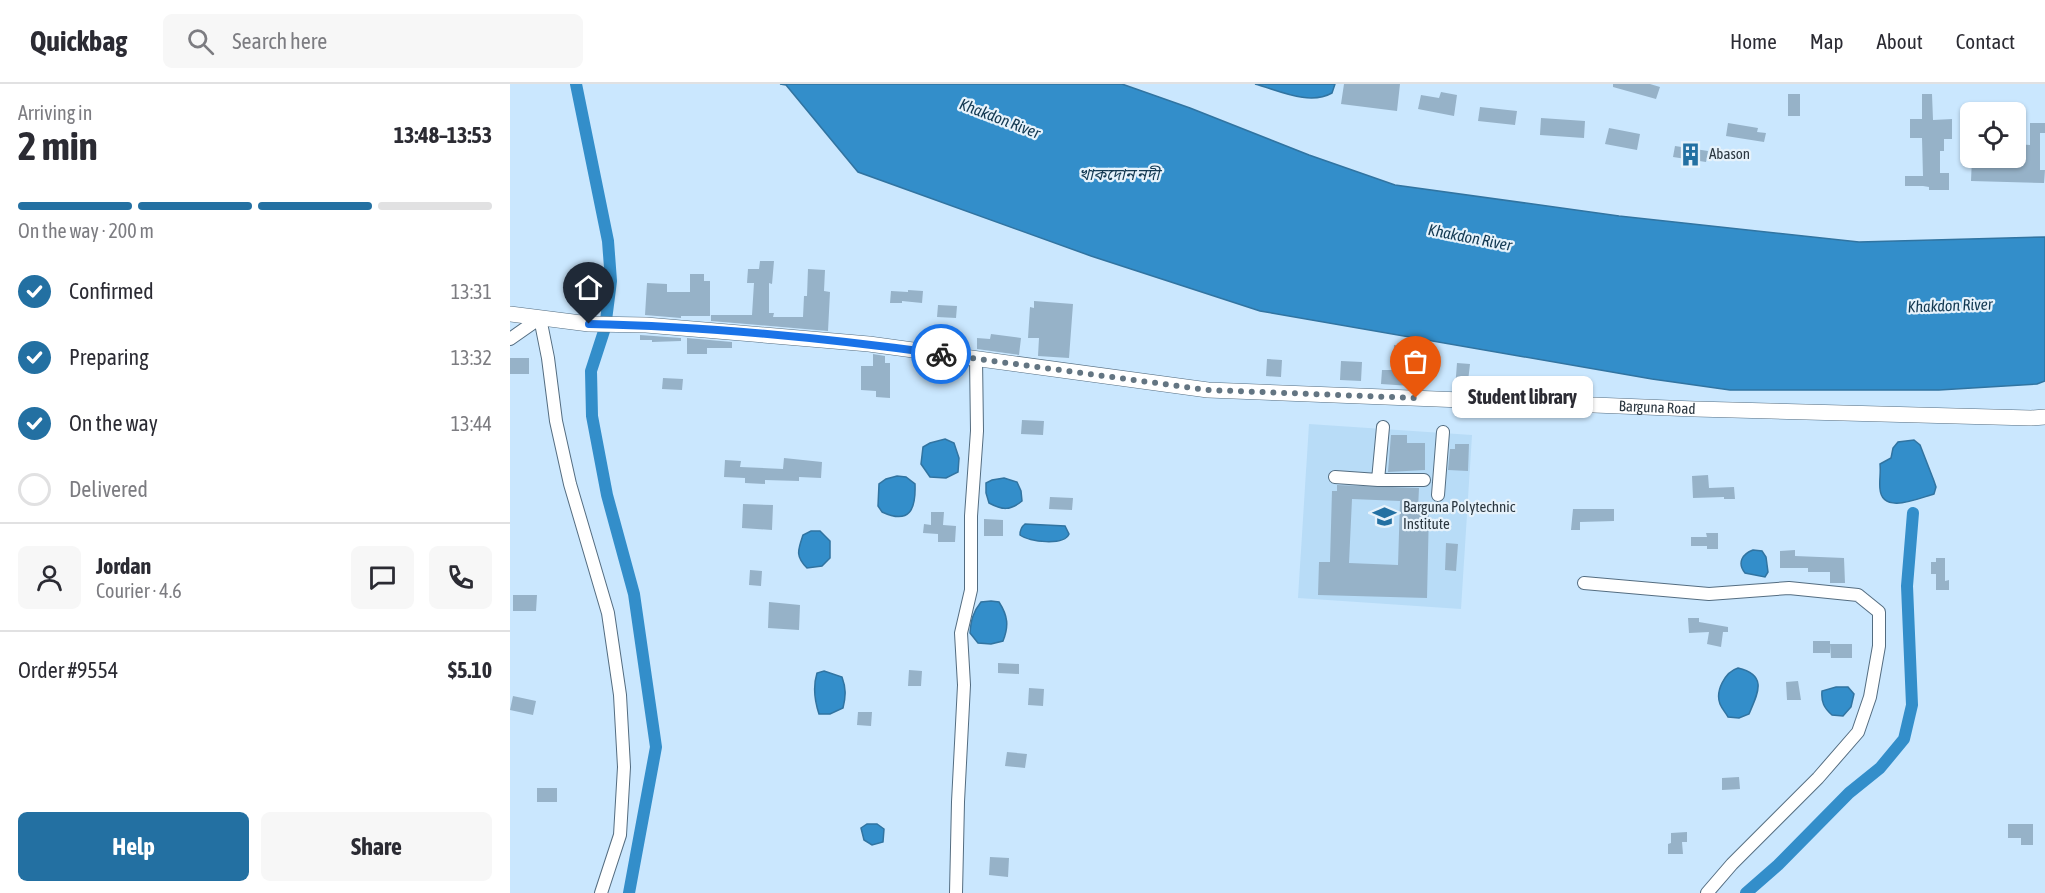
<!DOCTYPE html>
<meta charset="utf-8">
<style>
body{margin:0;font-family:"Asap Condensed","Noto Sans Bengali",sans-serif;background:#f7f7f7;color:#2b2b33;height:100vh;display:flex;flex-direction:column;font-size:22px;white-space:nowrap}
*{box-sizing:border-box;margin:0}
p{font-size:20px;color:#7c7c81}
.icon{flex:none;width:33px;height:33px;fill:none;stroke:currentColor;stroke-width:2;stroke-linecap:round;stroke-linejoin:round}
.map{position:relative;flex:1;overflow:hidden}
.drawer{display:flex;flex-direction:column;background:#fff;width:510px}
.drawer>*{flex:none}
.tools{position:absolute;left:1450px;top:18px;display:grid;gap:12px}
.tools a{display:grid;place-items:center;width:66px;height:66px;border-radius:9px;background:#fff;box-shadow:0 2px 4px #0004;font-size:30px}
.pin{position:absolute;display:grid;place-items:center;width:51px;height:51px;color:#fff;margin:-62px -26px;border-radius:50% 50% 50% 0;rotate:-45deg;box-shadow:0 0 6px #0007}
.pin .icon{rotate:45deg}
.courier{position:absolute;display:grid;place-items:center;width:60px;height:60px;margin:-30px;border:4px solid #1a73e8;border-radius:50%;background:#fff;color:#222;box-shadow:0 2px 8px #0007}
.bubble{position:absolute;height:42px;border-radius:9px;background:#fff;box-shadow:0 2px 4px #0004;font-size:20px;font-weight:700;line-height:42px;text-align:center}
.summary em{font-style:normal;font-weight:700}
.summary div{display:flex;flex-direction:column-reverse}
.summary{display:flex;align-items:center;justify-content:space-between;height:102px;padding:0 18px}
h1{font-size:39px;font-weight:700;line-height:45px}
.bar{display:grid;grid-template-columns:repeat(4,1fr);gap:9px 6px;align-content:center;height:72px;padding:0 18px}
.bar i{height:8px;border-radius:4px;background:#e1e1e2}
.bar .current{background:#2370a2}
.bar p{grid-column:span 4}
.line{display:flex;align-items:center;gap:15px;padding:0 18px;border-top:2px solid #e1e1e2}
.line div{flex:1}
.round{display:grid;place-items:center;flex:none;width:63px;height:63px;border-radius:9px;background:#f7f7f7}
ol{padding:0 18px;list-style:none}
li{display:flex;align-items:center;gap:18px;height:66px}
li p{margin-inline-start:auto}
li .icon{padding:6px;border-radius:50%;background:#2370a2;color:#fff;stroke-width:4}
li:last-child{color:#7c7c81}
li i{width:33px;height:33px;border:3px solid #e1e1e2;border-radius:50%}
.button{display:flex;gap:12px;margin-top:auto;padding:12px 18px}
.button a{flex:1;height:69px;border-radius:9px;background:#2370a2;color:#fff;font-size:24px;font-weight:700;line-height:69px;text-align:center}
.button a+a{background:#f7f7f7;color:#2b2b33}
header{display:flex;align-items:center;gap:36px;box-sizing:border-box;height:84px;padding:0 30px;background:#fff;border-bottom:2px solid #e1e1e2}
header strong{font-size:28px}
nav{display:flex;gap:33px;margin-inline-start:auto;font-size:21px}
.search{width:420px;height:54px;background:#f7f7f7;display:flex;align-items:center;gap:15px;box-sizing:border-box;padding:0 21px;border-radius:9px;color:#7c7c81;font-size:22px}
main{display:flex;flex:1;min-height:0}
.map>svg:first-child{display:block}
.built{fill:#b8dcf7}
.water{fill:#338eca;stroke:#3174a1;stroke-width:1.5}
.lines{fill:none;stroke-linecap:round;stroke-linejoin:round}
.canal{stroke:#338eca;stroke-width:12}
.building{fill:#96b2c8;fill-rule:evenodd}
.minor-casing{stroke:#546d81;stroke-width:14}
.major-casing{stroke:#546d81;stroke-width:16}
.minor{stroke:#fff;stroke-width:12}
.major{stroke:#fff;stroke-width:15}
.done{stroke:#637582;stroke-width:6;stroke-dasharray:0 10.8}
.route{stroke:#1a73e8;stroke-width:8}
.labels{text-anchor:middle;stroke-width:4.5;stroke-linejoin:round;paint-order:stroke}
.poi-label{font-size:15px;fill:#2b3740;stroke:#e6f2fb;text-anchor:start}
.street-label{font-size:15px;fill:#2b3740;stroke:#e6f2fb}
.water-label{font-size:16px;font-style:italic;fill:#123851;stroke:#e6f2fb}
</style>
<header>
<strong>Quickbag</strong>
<div class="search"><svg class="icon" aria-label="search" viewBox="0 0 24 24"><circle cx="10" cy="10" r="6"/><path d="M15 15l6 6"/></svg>Search here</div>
<nav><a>Home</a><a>Map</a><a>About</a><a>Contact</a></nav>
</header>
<main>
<section class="drawer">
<div class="summary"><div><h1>2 min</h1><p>Arriving in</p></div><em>13:48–13:53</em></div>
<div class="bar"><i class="current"></i><i class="current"></i><i class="current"></i><i></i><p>On the way · 200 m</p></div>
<ol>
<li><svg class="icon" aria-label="check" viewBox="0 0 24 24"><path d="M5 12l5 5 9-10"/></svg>Confirmed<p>13:31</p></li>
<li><svg class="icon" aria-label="check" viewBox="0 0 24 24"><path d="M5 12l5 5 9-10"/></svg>Preparing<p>13:32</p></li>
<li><svg class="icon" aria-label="check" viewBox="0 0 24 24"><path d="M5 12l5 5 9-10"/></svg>On the way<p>13:44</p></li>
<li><i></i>Delivered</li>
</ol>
<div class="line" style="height:108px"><a class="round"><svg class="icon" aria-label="person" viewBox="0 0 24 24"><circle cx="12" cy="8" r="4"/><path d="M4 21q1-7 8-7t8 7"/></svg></a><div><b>Jordan</b><p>Courier · 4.6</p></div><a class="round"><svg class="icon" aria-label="chat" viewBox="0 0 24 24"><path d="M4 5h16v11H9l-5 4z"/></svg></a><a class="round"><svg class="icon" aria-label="phone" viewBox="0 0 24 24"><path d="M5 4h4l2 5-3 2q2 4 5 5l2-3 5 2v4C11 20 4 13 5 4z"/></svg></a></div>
<div class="line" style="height:78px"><div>Order #9554</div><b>$5.10</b></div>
<div class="button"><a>Help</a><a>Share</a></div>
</section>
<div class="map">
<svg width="1535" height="809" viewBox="0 0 1535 809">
<rect width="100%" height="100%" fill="#cae7fe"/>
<!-- built -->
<path class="built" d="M799 340 962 351 951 525 788 514Z"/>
<!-- water -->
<path class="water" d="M270 0H612L680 24 799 71 885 101 1109 132 1349 158 1535 153V297L1527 300 1429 306H1220L1142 295 750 227 581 172 348 88 276 1Z
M745 0H825L822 9C799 22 768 6 745 0Z
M435 355 444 359 449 374 448 388 436 394 420 393 411 380 413 363 420 359Z
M1404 356 1410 361 1424 397 1426 403 1424 410C1409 414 1372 431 1370 405 1369 397 1371 389 1370 380L1381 374 1383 364 1388 358Z
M387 392 396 393 405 400C406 425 400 441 372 428L368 422 369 400 376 395Z
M494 394 507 398 511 407 512 417C500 427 492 426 479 419L476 409V399L482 396Z
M515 440 555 442 559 450C554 462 519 458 510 451 510 446 511 443 515 440Z
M301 447H310L320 457V474L312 482 297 484C285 472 288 466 293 451Z
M1243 466 1252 467 1256 473 1258 488 1255 493 1235 489C1227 479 1232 470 1243 466Z
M481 517 489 518C498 532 499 542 493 557L481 560 468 559 460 549C461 536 463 528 471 518Z
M1228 584C1258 591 1248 609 1239 630L1229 634 1218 633C1216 629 1212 625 1210 620 1205 607 1215 588 1228 584Z
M314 587 332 593C336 604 336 612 333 624L320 630H309C305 618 303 602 307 589Z
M1326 603H1338L1344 610 1341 623 1333 632 1322 631C1314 624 1311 618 1312 607Z
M357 740H367L374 745 373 758 362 761 354 756 351 744Z"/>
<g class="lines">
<!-- canal -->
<path class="canal" d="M66 0 98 157 101 197 95 244 81 287 82 332 97 411 124 510 146 663 119 809
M1236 809 1268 781 1339 709 1370 684 1394 655 1402 621 1397 502 1403 429"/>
</g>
<!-- building -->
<path class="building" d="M834 0H890L887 27 831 20Z
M1103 0H1140L1150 3 1146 15 1103 3Z
M931 8 947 11 944 32 908 25 911 11 929 14Z
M1278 10H1290V32H1278Z
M1412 10H1422L1423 36 1442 35V55H1434V67H1430V89H1439V106H1419V103L1413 102H1395V92H1413L1412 54H1400V35H1412Z
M970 23 1007 27 1005 41 968 37Z
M1031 34 1075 37 1074 54 1030 51Z
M1218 39 1248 44 1247 48 1256 49 1254 58 1216 52Z
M1520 39H1535V49H1530V86H1535L1534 99 1461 97 1462 74H1506V60L1520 61Z
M1099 44 1130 50 1127 66 1095 60Z
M1165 62 1198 67 1196 78 1163 73Z
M250 177H264L262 200 259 199V229H264L263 233H293L294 212H297L298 185 315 186 314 207 320 208 318 247 201 237V231H242L244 199H237L238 185H249Z
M180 190H194V197H200V232H171V234L135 231 137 199 157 200V208H180Z
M398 206 413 207 412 219 392 217V219H380L381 207 398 208Z
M524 217 563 220 559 274 528 272 529 254H518L520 223 524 224Z
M428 221 447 222 446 234 427 233Z
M481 250 511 254 509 271 467 265V254L480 255Z
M130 251 171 254V257L142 258V256H130Z
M177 254 222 258V264H197V270H177Z
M884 261 899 262 897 287 917 289 916 303 871 300 872 286H883Z
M363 270 375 272V279H380V314L366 313V307L351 306V282H363Z
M0 274H19V290H0Z
M757 275 772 276 771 293 756 292Z
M831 277 852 278 851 297 830 296Z
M947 279 960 280 957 306 945 305Z
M982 293 1016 295 1015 309 981 307Z
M153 294 173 295 172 306 152 305Z
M512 336 534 337 533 351 511 350Z
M881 351H897V359H915V386L878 388Z
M945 360H959L958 387 938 386 940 365H945Z
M274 374 312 378 311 394 289 393V397L255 396V400L235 399V394L214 393 215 376 231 377 230 383 273 385Z
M1198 391 1199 404 1224 403 1225 415H1214V413L1183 414 1182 392Z
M827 401 909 404 908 425H919L917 514 808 511 809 478H820L822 407H827ZM842 415 890 417 888 481 839 479Z
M540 413 563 414 562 426 539 425Z
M233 420 263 421 262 446 232 444Z
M1063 425H1104V437L1070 438V446H1061Z
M421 428H434L433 441 446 442 445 458H428V450L413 449 414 440 421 441Z
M474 435 493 436V452H474Z
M1196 449H1208V465H1197V462H1181V453H1197Z
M936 459 948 460 946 487 935 486Z
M1285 466V472L1334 474 1335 499H1320V488H1298V484H1270V467Z
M1426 474H1435V497L1439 496V506H1426V490H1421V478H1426Z
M240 486 252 487 251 502 239 501Z
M3 511H27L26 527H3Z
M259 518 290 521 289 546 258 544Z
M1178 534H1189V538L1218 543V548H1213L1211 563 1197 560 1199 548 1179 549Z
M1303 557H1320V569H1303Z
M1320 560H1342V574H1321Z
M488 579 509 580V590L488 589Z
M399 586 412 587 411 602H398Z
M1288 597 1291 616H1277L1276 598Z
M519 604 534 605 533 622 518 621Z
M3 612 26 617 23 631 0 626Z
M348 628H362L361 642 347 641Z
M497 668 517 670 515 684 495 682Z
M1229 693 1230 705 1212 706V694Z
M27 704H47V718H27Z
M1498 740H1523V761H1511V754H1498Z
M1177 748V758H1172L1173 770H1158V760L1161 759V749Z
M480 773 499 774 498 793 479 791Z"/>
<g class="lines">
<defs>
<path id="minor" d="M0 255 30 234 38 274 46 337 60 400 98 529 110 611 114 683 110 751 91 809
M825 393 868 396 873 343
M868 396H914
M928 411 933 348
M1074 499 1199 510 1279 504 1348 511 1369 528V562L1360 613 1348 648 1308 694 1222 780 1197 809
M446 809 448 718 454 601 451 549 461 506V432L467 347 466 274"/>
<g id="major">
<path id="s1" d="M0 230 79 240 136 241 359 260 698 306 1185 325 1521 334 1535 333"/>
</g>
</defs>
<!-- minor casing -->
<use href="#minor" class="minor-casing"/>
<!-- major casing -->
<use href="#major" class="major-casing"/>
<!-- minor -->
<use href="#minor" class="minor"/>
<!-- major -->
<use href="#major" class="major"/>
</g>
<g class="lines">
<!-- done -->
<path class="done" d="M431 270 698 306 906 314"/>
<!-- route -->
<path class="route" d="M79 240C196 242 314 254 431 270"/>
</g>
<!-- icons -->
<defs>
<symbol id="building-bare" viewBox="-9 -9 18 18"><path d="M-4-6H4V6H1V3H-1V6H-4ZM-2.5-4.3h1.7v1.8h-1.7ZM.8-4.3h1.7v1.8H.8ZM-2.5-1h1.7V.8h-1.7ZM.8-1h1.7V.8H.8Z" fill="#2370a2" stroke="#e6f2fb" stroke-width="2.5" paint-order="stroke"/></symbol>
<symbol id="university-bare" viewBox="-9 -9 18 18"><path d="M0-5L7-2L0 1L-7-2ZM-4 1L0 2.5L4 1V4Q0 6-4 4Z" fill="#2370a2" stroke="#e6f2fb" stroke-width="2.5" paint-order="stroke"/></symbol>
</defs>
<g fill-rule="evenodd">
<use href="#building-bare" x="1164" y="54" width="33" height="33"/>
<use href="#university-bare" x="858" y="416" width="33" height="33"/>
</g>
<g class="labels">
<!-- poi labels -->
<g class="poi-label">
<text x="1199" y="75">Abason</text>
<text x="893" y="428">Barguna Polytechnic<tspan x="893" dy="17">Institute</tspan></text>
</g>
<!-- street labels -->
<g class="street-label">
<text dy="5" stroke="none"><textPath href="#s1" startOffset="1152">Barguna Road</textPath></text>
</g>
<!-- water labels -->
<g class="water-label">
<text transform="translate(490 34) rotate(21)" y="6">Khakdon River</text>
<text x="609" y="96">খাকদোন নদী</text>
<text transform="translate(960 153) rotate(11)" y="6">Khakdon River</text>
<text transform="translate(1440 221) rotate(-2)" y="6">Khakdon River</text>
</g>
</g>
</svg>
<div class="tools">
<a><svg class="icon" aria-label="locate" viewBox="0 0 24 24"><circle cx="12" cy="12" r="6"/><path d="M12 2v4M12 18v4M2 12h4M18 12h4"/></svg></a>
</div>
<div class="pin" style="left:906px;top:314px;background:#ea580c"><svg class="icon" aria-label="bag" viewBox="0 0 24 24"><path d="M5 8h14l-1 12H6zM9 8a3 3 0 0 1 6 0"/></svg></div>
<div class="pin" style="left:79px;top:240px;background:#1f2937"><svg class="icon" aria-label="home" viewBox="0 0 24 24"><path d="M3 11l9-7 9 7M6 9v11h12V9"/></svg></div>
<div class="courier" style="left:431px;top:270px"><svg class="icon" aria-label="bike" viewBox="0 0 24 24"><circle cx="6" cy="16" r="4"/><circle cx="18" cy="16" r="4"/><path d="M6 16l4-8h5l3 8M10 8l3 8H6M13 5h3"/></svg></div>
<div class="bubble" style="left:942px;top:292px;width:141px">Student library</div>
</div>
</main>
